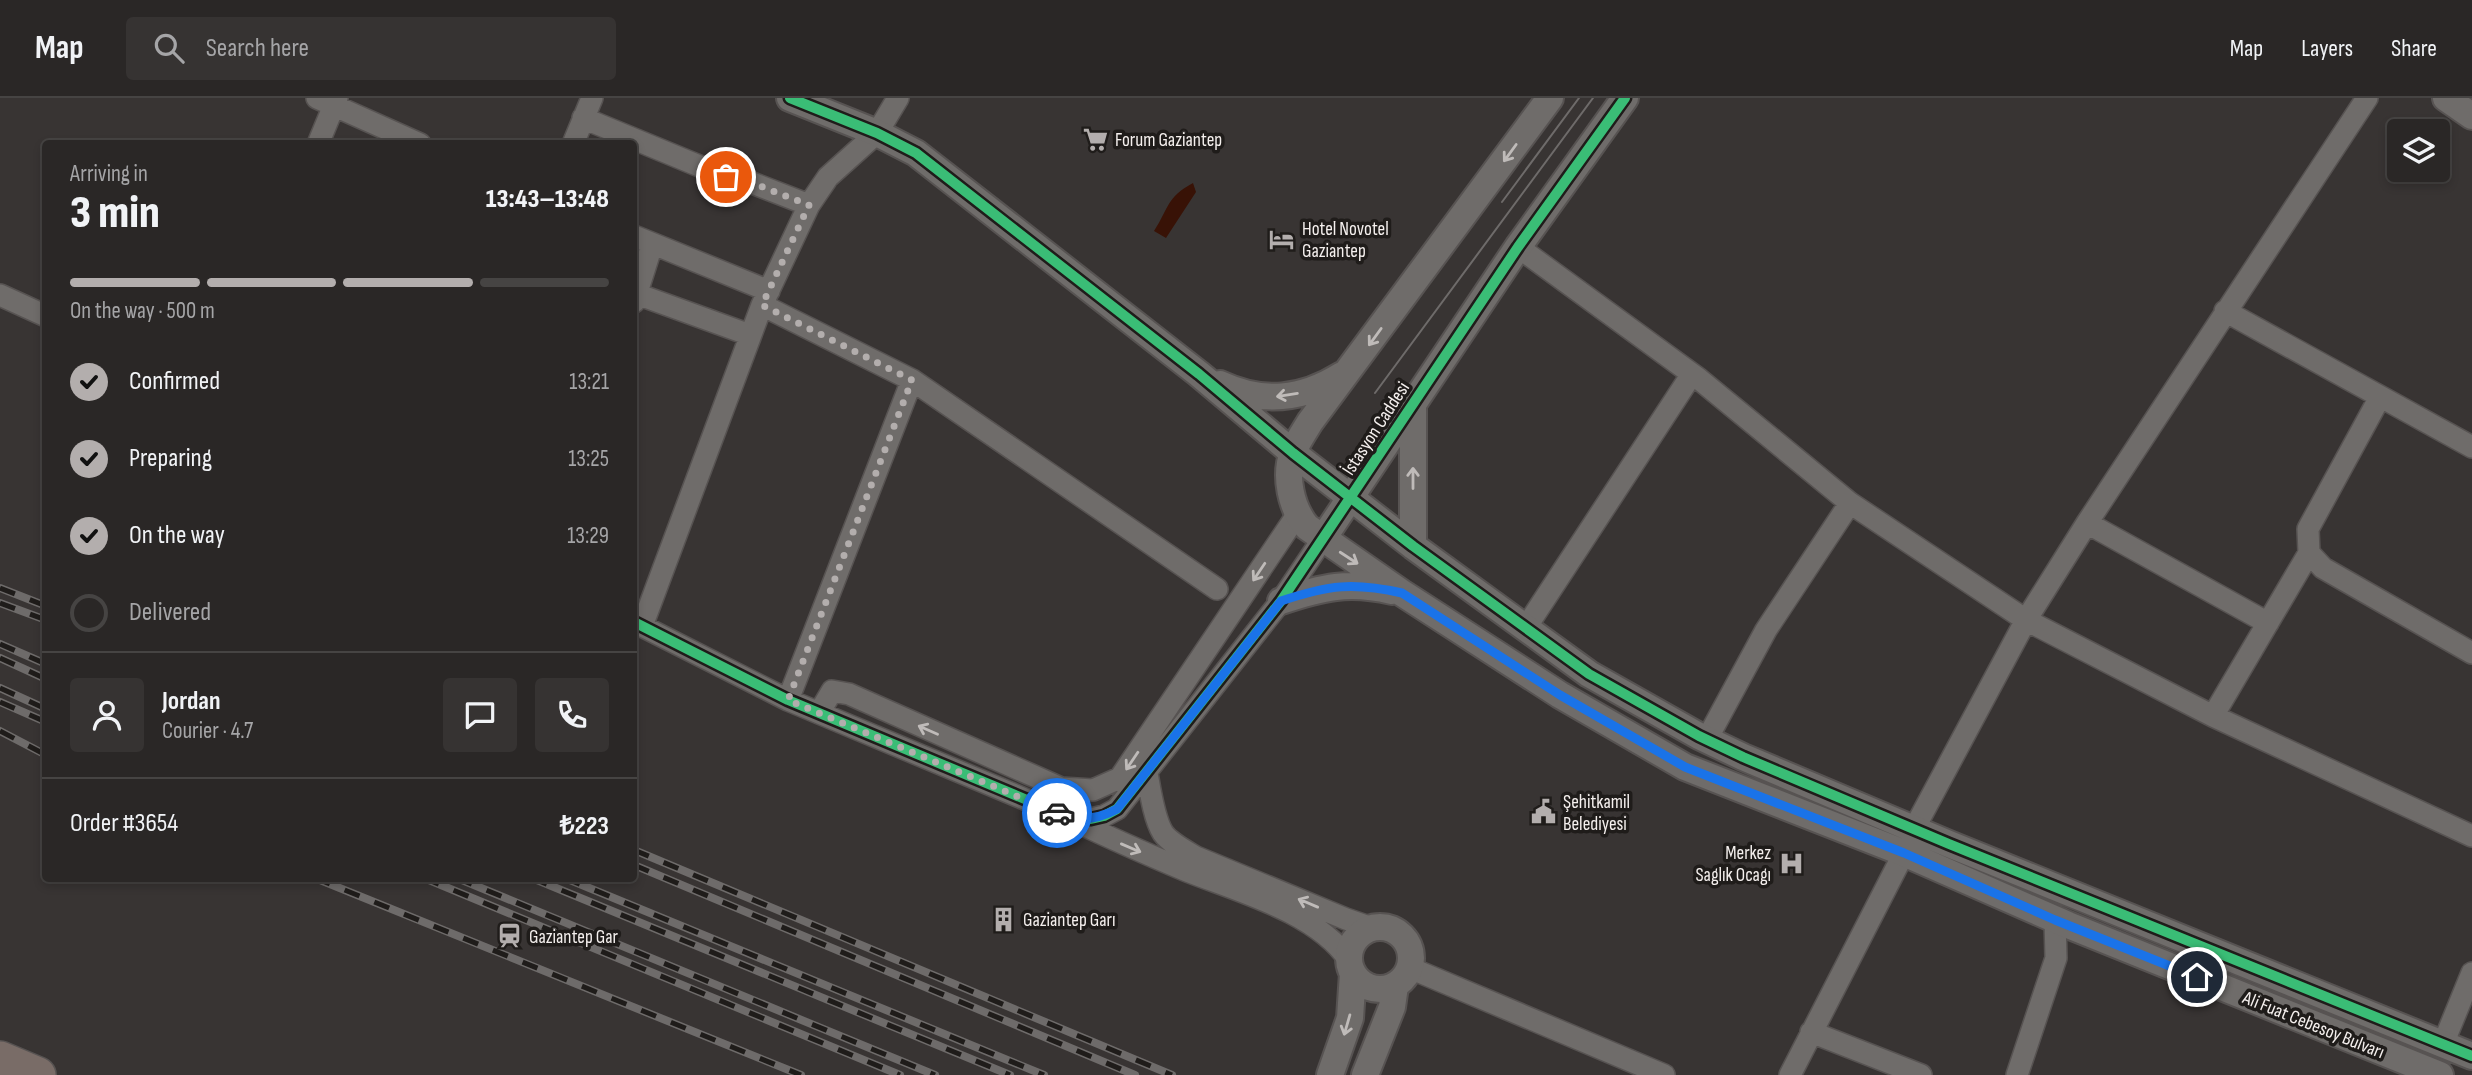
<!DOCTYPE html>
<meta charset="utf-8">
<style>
body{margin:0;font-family:"Sofia Sans Condensed",sans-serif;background:#363332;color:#f1f3f6;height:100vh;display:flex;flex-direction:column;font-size:26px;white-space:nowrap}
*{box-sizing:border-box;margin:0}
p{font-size:23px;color:#a5a5a7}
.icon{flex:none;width:38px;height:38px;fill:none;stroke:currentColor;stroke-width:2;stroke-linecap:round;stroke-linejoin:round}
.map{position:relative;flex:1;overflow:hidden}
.drawer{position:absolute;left:42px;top:42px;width:595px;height:742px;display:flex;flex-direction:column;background:#2a2726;border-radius:7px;box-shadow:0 4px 10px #0003,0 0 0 2px #464443}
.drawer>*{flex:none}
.buttons{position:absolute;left:2387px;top:21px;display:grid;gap:14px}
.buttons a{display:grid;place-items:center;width:63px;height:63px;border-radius:7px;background:#2a2726;box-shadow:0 4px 10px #0003,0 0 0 2px #464443;font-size:35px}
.pin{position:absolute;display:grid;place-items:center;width:60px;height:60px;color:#fff;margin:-30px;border:4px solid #fff;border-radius:50%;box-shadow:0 2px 7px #0007}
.courier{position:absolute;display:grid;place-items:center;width:70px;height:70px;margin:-35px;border:5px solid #1a73e8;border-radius:50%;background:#fff;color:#222;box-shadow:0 2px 9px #0007}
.headline em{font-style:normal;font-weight:800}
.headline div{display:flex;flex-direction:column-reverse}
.headline{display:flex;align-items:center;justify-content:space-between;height:119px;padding:0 28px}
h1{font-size:46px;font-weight:800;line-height:52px}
.bar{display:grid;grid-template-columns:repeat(4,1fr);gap:10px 7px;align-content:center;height:84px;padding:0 28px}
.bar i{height:9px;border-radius:5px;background:#464443}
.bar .on{background:#b3aead}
.bar p{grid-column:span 4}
.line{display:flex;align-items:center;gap:18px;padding:0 28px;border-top:2px solid #464443}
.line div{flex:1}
.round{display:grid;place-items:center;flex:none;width:74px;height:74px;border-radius:7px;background:#363332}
ol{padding:0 28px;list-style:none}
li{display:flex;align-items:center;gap:21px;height:77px}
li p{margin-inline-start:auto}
li .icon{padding:7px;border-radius:50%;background:#b3aead;color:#111;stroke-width:4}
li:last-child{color:#a5a5a7}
li i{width:38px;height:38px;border:4px solid #464443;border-radius:50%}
header{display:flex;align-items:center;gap:42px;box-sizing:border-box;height:98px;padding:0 35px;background:#2a2726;border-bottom:2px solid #464443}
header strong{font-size:33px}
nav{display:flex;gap:38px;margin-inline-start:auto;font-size:24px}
.search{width:490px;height:63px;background:#363332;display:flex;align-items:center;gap:18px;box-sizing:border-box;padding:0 24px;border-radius:7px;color:#a5a5a7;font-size:26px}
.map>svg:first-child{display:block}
.water{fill:#381206}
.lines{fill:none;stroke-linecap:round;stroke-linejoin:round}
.minor-casing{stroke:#575352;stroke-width:24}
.tertiary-casing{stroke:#575352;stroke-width:30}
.trunk-casing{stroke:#575352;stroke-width:38}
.minor{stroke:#6f6c6a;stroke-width:21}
.tertiary{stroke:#6f6c6a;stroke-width:26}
.trunk{stroke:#796c67;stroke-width:35}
.tram{stroke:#6e6b6a;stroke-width:2}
.rail-casing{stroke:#6e6b6a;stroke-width:8}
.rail{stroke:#1f1c1a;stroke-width:5;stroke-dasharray:16;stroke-linecap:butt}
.cycleway-casing{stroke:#1f1c1a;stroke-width:15}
.cycleway{stroke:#3abd76;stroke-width:10}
.oneway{stroke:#bfbbb9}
.done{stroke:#b3aead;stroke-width:7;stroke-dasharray:0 12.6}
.route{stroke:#1a73e8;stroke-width:9}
.labels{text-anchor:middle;stroke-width:7;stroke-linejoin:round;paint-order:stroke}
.poi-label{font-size:19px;fill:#f5f0ee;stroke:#1f1c1a;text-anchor:start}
.street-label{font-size:19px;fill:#f5f0ee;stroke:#1f1c1a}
</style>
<header>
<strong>Map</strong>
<div class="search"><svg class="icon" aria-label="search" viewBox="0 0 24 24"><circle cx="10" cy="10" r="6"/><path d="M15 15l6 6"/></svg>Search here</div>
<nav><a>Map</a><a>Layers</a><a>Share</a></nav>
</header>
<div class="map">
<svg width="2472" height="977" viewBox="0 0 2472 977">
<rect width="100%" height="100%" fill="#383433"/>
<!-- water -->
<path class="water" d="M1193 85 1196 94 1166 140 1154 133C1170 108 1166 100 1193 85Z"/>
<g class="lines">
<defs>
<path id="minor" d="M317 0 420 46
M583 20 726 79 742 81 809 107
M318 46 337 0
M573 46 592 0
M634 138 769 193
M1518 149 1699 281 1850 405 2026 522 2213 618 2472 738
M634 195 750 237
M0 197 46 218
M634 204 652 147
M762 207 912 282 1217 491
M2225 213 2472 349
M2380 299 2308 431 2309 455 2323 470 2472 555
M2087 425 2268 525
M634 524 788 602 1070 720 1091 721 1104 718 1117 711 1281 503 1322 442
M642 528 762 207 809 107 828 79 877 35 898 0
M1525 531 1692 276
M788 602 912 282
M819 615 832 593 849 596 1061 690 1093 692 1120 680 1297 417
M2213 618 2309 455
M1707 641 1766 532 1850 405
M1147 675C1150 692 1154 721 1163 735 1170 745 1186 753 1196 759L1346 821 1372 830
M1075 723C1112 741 1149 757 1187 773 1240 794 1316 814 1349 862
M1914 731 2026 522 2087 425 2367 0
M1410 870 1664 977
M1811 934 1921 977
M2443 946 2472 875
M1790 977 1904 755
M2017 977 2056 860 2055 822"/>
<path id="tertiary" d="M790 0 877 35 916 55 1199 276 1293 355 1413 448 1589 576 1699 638 1743 659 1949 746 2472 958
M1550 0 1310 324C1304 334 1297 344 1293 354 1284 378 1291 410 1307 429L1402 495 1560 597 1685 669 1904 755 2068 827 2440 977
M2446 0 2472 18
M1220 286C1263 306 1302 302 1342 277
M1322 442 1518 149 1625 0
M1413 448V303
M1281 503C1322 489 1349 483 1392 493
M1349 860a31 31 0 1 1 62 0a31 31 0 1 1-62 0Z
M1330 977 1350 920 1353 875
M1365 977 1392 909 1395 888"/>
<path id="trunk" d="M0 961 38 977"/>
</defs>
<!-- minor casing -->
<use href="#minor" class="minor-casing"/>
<!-- tertiary casing -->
<use href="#tertiary" class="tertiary-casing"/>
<!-- trunk casing -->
<use href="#trunk" class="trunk-casing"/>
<!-- minor -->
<use href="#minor" class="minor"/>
<!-- tertiary -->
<use href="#tertiary" class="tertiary"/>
<!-- trunk -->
<use href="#trunk" class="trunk"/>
<!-- tram -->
<path class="tram" d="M1502 104 1579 0
M1375 295 1593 0"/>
<defs>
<path id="rail" d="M0 490 46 508
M0 505 46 522
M0 546 46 566
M0 560 46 581
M0 590 46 611
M0 604 46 624
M0 633 46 657
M634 752 1172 977
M634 767 1135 977
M315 780 801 977
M424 780 900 977
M457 780 935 977
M532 780 1010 977
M565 780 1044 977"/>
</defs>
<!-- rail casing -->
<use href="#rail" class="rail-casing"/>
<!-- rail -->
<use href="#rail" class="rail"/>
<defs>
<path id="cycleway" d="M790 0 877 35 916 55 1199 276 1293 355 1413 448 1589 576 1699 638 1743 659 1949 746 2472 958
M634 524 788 602 1070 720 1091 721 1104 718 1117 711 1281 503 1518 149 1625 0"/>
</defs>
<!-- cycleway casing -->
<use href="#cycleway" class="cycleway-casing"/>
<!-- cycleway -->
<use href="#cycleway" class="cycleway"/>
</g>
<!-- one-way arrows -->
<defs><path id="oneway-shaft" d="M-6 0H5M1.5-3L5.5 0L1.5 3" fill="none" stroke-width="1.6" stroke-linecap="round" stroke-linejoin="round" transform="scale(1.75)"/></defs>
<g class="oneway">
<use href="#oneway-shaft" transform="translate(1510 55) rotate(126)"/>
<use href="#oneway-shaft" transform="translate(1375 239) rotate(126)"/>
<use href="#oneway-shaft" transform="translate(1287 297) rotate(171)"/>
<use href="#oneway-shaft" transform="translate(1413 380) rotate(-90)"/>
<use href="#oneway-shaft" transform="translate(1349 460) rotate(33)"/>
<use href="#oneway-shaft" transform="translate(1259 474) rotate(124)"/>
<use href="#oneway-shaft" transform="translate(928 632) rotate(-156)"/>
<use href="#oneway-shaft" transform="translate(1132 663) rotate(124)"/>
<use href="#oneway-shaft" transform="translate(1131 750) rotate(23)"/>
<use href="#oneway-shaft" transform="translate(1308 805) rotate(-157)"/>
<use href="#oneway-shaft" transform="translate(1347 927) rotate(106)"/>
</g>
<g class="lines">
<!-- done -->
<path class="done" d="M726 79 742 81 809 107 762 207 912 282 788 602 1057 715"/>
<!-- route -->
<path class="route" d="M1057 715C1078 724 1097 722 1117 711L1281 503C1329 487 1353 484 1402 495L1560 597 1685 669 1904 755 2055 822 2197 879"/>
</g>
<!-- icons -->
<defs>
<symbol id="supermarket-bare" viewBox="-9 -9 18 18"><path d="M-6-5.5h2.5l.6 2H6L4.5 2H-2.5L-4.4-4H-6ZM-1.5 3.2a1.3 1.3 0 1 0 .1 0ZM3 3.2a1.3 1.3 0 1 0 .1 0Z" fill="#b3aead" stroke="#1f1c1a" stroke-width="2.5" paint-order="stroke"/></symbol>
<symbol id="hotel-bare" viewBox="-9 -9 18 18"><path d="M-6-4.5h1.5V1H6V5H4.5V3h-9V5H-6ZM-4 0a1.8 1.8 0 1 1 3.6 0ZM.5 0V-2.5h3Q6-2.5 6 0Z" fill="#b3aead" stroke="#1f1c1a" stroke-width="2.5" paint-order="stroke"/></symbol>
<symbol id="civic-bare" viewBox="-9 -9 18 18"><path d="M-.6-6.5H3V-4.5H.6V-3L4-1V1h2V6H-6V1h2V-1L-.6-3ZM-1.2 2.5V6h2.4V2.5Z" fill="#b3aead" stroke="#1f1c1a" stroke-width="2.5" paint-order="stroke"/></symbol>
<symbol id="hospital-bare" viewBox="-9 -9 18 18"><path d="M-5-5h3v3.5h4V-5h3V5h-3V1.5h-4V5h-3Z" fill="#b3aead" stroke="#1f1c1a" stroke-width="2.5" paint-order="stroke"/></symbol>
<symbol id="building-bare" viewBox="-9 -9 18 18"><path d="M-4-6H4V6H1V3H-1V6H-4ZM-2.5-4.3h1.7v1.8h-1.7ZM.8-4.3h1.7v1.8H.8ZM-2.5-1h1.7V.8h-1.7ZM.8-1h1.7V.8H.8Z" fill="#b3aead" stroke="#1f1c1a" stroke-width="2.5" paint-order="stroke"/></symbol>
<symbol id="station-bare" viewBox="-9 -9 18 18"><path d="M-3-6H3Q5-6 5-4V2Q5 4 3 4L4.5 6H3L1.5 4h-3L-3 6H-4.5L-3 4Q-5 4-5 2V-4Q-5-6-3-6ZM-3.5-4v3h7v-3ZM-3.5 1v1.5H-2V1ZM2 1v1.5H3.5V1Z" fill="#b3aead" stroke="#1f1c1a" stroke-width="2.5" paint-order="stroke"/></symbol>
</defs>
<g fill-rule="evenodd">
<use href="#supermarket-bare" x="1078" y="24" width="35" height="35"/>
<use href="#hotel-bare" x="1264" y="124" width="35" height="35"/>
<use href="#civic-bare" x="1526" y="696" width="35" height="35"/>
<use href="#hospital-bare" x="1774" y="748" width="35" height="35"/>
<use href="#building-bare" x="986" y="804" width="35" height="35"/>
<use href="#station-bare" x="492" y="820" width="35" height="35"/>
</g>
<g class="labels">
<!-- poi labels -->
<g class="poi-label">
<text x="1115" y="48">Forum Gaziantep</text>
<text x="1302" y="137">Hotel Novotel<tspan x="1302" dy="22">Gaziantep</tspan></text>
<text x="1563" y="710">Şehitkamil<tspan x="1563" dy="22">Belediyesi</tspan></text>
<text x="1771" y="761" text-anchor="end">Merkez<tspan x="1771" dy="22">Saglık Ocagı</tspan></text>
<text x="1023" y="828">Gaziantep Garı</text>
<text x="529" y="845">Gaziantep Gar</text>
</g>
<!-- street labels -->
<g class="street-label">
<text transform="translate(1375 330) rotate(-57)" y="7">İstasyon Caddesi</text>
<text transform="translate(2314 926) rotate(22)" y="7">Ali Fuat Cebesoy Bulvarı</text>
</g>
</g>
</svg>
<div class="buttons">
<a><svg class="icon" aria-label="layers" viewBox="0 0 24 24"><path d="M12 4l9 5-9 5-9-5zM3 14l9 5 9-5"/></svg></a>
</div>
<div class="pin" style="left:726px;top:79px;background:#ea580c"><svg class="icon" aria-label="bag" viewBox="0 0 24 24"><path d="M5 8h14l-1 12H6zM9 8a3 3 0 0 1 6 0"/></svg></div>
<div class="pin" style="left:2197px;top:879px;background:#1f2937"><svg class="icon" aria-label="home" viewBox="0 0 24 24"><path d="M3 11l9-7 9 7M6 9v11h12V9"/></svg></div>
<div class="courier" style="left:1057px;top:715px"><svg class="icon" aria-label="car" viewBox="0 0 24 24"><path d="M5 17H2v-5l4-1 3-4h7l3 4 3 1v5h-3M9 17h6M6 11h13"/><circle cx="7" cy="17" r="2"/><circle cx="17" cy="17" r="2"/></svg></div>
<section class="drawer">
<div class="headline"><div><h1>3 min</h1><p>Arriving in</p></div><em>13:43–13:48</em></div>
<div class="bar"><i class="on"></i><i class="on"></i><i class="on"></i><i></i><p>On the way · 500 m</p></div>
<ol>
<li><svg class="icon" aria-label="check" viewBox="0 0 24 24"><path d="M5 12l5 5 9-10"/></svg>Confirmed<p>13:21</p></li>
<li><svg class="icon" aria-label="check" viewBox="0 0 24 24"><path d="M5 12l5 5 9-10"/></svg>Preparing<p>13:25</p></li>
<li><svg class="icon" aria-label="check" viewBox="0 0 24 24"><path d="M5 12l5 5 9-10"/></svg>On the way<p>13:29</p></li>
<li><i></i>Delivered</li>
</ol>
<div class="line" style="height:126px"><a class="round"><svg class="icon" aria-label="person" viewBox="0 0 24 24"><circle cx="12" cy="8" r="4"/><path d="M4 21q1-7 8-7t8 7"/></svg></a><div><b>Jordan</b><p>Courier · 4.7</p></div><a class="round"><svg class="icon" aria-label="chat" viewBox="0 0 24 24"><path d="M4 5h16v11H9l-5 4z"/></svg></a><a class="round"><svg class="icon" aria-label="phone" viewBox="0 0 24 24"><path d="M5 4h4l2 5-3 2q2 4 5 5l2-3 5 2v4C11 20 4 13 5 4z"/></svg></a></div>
<div class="line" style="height:91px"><div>Order #3654</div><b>₺223</b></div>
</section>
</div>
